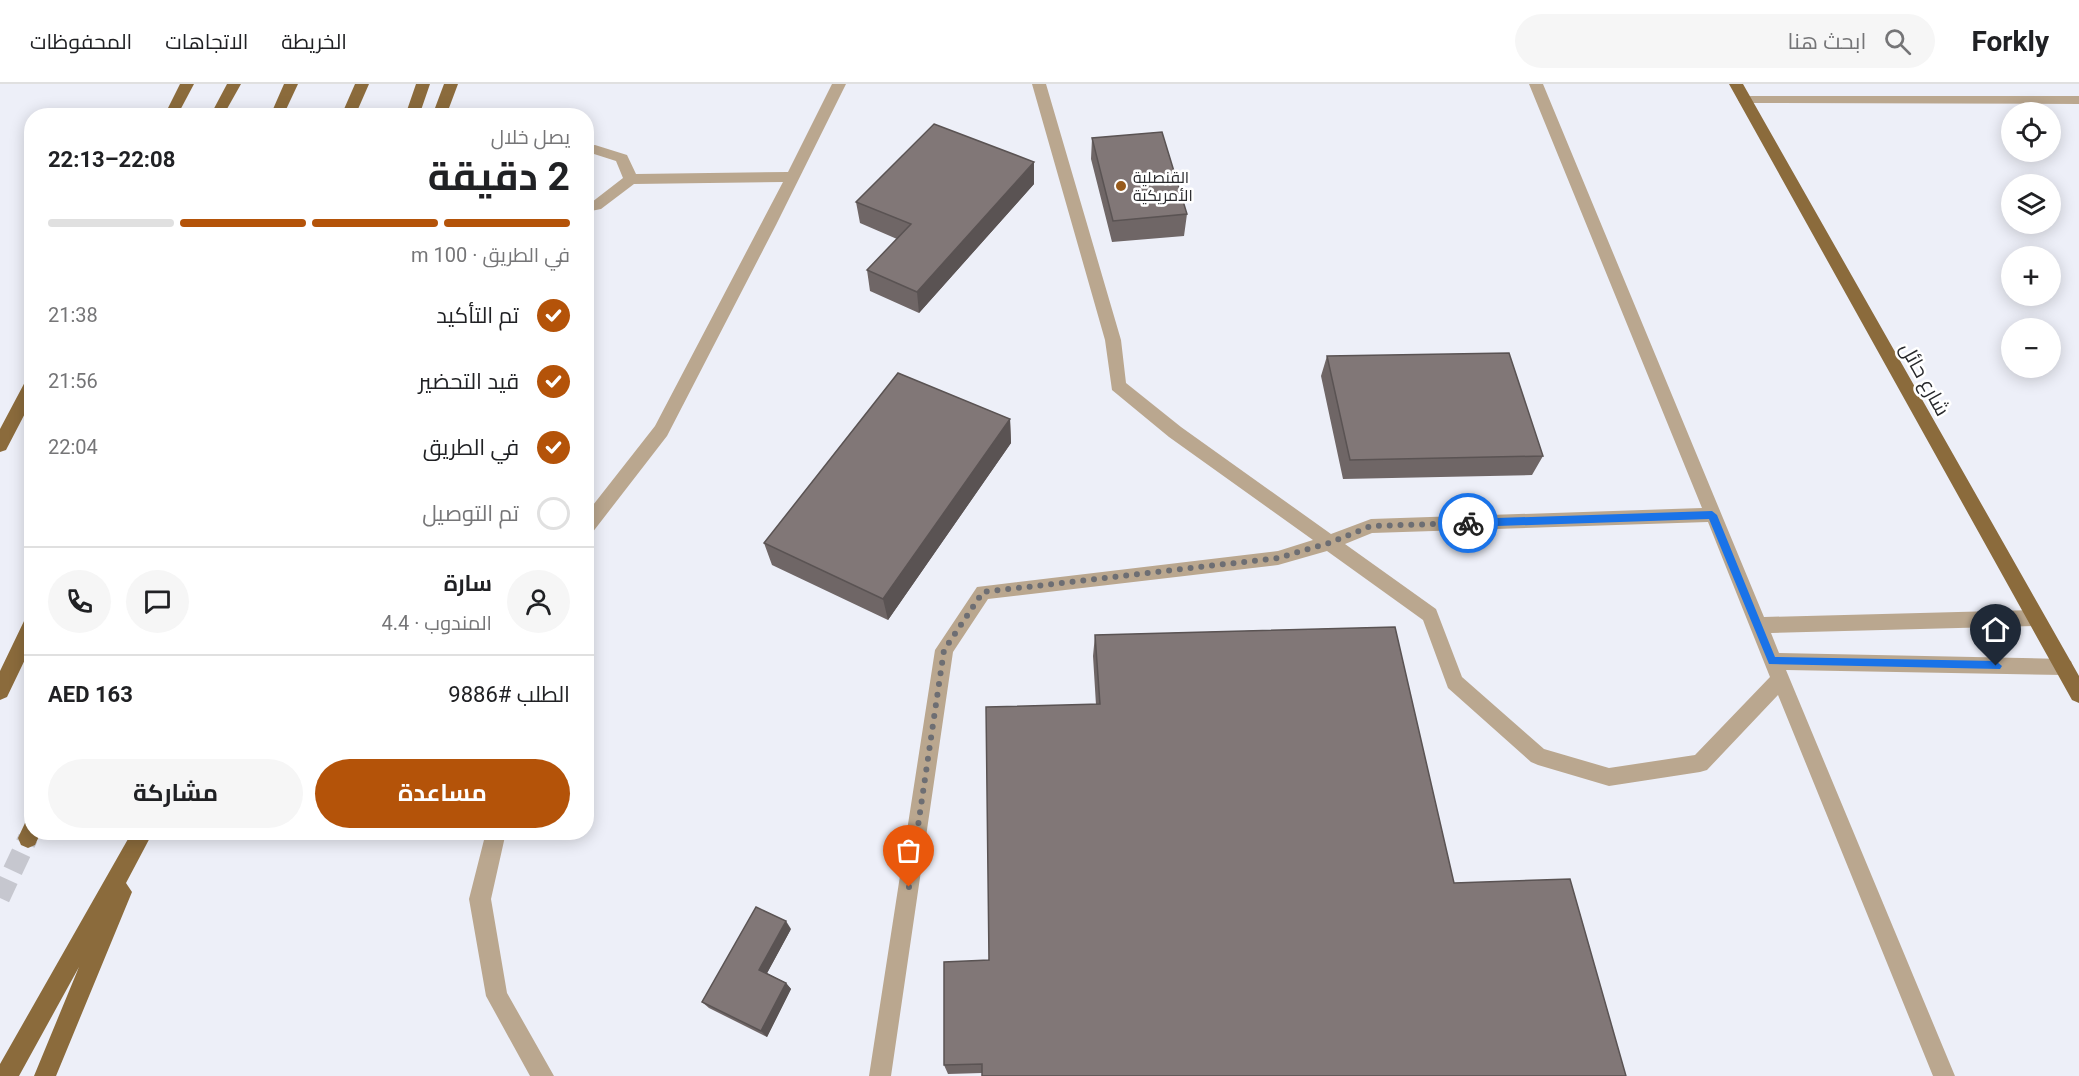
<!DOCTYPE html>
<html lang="ar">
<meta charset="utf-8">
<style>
body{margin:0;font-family:Roboto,Cairo,sans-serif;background:#f6f6f6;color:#202124;direction:rtl;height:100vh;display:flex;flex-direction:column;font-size:22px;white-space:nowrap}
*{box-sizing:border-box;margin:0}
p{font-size:20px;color:#757577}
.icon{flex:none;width:33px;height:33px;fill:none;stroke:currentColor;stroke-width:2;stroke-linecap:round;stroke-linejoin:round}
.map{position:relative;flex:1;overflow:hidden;direction:ltr}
.drawer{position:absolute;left:24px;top:24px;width:570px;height:732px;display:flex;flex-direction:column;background:#fff;border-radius:24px;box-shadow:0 3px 15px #0003;direction:rtl}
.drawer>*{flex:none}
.buttons{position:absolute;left:2001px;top:18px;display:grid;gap:12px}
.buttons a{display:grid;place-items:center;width:60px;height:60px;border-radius:50%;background:#fff;box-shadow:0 3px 15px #0003;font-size:30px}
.pin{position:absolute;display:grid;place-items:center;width:51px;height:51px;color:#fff;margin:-62px -26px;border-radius:50% 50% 50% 0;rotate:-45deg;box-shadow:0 0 6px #0007}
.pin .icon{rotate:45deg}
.courier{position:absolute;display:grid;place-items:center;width:60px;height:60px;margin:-30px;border:4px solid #1a73e8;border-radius:50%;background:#fff;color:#222;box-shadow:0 2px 8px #0007}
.headline em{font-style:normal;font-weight:700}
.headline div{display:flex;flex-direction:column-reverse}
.headline{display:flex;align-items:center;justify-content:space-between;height:102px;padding:0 24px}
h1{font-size:39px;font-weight:700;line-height:45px}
.bar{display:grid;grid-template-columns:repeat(4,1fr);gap:9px 6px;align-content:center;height:72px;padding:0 24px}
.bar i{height:8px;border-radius:4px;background:#e0e0e0}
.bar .current{background:#b45309}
.bar p{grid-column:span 4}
.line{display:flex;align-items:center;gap:15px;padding:0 24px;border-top:2px solid #e0e0e0}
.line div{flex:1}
.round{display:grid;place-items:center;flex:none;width:63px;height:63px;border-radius:32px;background:#f6f6f6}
ol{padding:0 24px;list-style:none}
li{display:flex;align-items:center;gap:18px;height:66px}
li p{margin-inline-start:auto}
li .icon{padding:6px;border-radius:50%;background:#b45309;color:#fff;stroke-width:4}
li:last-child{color:#757577}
li i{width:33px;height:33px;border:3px solid #e0e0e0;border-radius:50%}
.cta{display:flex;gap:12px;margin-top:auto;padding:12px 24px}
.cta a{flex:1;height:69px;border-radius:36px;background:#b45309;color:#fff;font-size:24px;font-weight:700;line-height:69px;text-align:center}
.cta a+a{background:#f6f6f6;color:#202124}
header{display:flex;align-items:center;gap:36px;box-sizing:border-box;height:84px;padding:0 30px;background:#fff;border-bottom:2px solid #e0e0e0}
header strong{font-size:28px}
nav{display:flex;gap:33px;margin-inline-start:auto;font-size:21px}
.search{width:420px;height:54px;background:#f6f6f6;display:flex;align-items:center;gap:15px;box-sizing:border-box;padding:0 21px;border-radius:33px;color:#757577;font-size:22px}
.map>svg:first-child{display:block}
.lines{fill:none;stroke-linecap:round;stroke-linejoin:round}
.primary-tunnel{stroke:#c6c7cf;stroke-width:20;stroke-dasharray:20 10;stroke-linecap:butt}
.lane{fill:#baa78f;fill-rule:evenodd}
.street{fill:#baa78f;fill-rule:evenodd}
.primary{fill:#8b6b3c;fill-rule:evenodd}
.wall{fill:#6f6666}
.shaded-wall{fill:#5a5353}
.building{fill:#817777;stroke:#5a5353;stroke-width:1.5}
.route{fill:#1a73e8}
.done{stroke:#6d6e73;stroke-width:6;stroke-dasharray:0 10.8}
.poi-dot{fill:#975b1c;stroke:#fff;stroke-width:2}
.labels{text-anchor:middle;stroke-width:5;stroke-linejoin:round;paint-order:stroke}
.far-poi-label{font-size:16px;fill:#28292c;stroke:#fff;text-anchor:start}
.street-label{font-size:20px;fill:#28292c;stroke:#fff}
</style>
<header>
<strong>Forkly</strong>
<div class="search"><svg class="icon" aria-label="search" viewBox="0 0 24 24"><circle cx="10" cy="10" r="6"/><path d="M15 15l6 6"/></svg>ابحث هنا</div>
<nav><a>الخريطة</a><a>الاتجاهات</a><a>المحفوظات</a></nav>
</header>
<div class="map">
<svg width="2079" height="992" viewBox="0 0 2079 992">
<rect width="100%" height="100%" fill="#edeff8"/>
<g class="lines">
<!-- primary-tunnel -->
<path class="primary-tunnel" d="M0 814 28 754"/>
<!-- lane -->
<path class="lane" d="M832 0H846L776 141 667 352 592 449 586 451V430L655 342 783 98 634 100 601 125 586 128V118H592L623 94 616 77 594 70 586 71V62L595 61 627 71 636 90 788 88Z
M1032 0H1046L1121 256 1126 299 1181 343 1331 450 1371 435 1702 424 1529 0H1543L1764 533 2036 526 2042 528 2045 534 2042 540 2036 542 1771 549 1779 569 2064 575 2071 577 2073 583 2071 589 2064 591 1786 586 1955 992H1933L1778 611 1707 686 1700 688 1609 702 1538 681 1531 678 1448 604 1423 536 1327 467 1278 481 988 515 953 568 891 992H869L935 566 977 503 1278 467 1313 456 1169 353 1112 306 1105 256ZM1708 438 1770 593 1695 671 1609 684 1544 665 1462 593 1436 525 1345 460 1372 449Z
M486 748H506L491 815 507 909 554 992H530L486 912 469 815Z"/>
<!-- street -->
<path class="street" d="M1745 12H2079V20L1740 19 1738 16Z"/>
<!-- primary -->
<path class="primary" d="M180 0H194L177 32H164Z
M227 0H241L223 32H210Z
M284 0H298L283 32H270Z
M355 0H369L355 32H341Z
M416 0H430L419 32H405Z
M444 0H458L446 32H432Z
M1729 0H1743L2079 592V619L2072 616Z
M32 294V316L6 366 0 368V345L26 296Z
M32 533V561L7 613 0 616V587L25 535Z
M32 736V748H41L35 761 28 764 21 761 18 754 25 739Z
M132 748H153L126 799 132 808 56 992H34L79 883 19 992H0V980Z"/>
</g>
<!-- wall -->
<path class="wall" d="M1092 54 1187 130 1184 152 1112 158 1091 75Z
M1034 100 919 229 870 207 867 186 897 155 860 139 856 118Z
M1327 272 1543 372 1532 391 1343 395 1321 292Z
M1010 335 1011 359 888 536 772 481 764 459Z
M1395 543 982 989 948 990 944 981 1096 621 1093 572 1095 551Z
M791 845 767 889 786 899 791 905 767 953 709 924 702 918Z"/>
<!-- shaded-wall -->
<path class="shaded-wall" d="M1034 78V100L919 229 917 208Z
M1010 335 1011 359 888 536 883 515Z
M786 837 791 845 765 893 759 886Z
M786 899 791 905 767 953 761 947Z"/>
<!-- building -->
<path class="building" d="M934 40 1034 78 917 208 867 186 911 140 856 118Z
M1162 48 1187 130 1113 137 1092 54Z
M1509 269 1543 372 1350 376 1327 272Z
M898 289 1010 335 883 515 764 459Z
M1395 543 1454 799 1570 795 1626 992H982V980L944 981V878L989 876 986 623 1100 620 1095 551Z
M756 823 786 837 759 886 786 899 761 947 702 918Z"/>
<!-- route -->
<path class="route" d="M1712 427 1717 431 1775 573 1996 577 2002 582 2000 585 1769 580 1709 435 1468 443 1463 439 1468 435Z"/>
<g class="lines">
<!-- done -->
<path class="done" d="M909 803 944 566 983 508 1278 474 1329 459 1371 442 1468 439"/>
</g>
<!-- markers -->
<circle class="poi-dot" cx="1121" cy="102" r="6"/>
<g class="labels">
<!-- far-poi labels -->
<g class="far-poi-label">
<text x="1133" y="99">القنصلية<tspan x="1133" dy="18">الأمريكية</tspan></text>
</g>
<!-- street labels -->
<g class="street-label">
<text transform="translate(1925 295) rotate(61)" y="7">شارع حائل</text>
</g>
</g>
</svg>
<div class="buttons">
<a><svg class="icon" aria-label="locate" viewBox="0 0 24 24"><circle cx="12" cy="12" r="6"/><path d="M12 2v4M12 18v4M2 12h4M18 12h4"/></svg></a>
<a><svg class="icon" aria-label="layers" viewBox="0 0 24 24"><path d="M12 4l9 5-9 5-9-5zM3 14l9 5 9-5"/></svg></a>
<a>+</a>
<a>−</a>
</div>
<div class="pin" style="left:909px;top:803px;background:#ea580c"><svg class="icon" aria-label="bag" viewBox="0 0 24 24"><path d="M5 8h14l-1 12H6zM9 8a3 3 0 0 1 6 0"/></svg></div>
<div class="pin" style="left:1996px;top:582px;background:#1f2937"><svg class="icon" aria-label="home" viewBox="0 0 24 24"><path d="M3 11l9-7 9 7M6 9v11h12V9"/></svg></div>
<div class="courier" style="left:1468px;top:439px"><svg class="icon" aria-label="bike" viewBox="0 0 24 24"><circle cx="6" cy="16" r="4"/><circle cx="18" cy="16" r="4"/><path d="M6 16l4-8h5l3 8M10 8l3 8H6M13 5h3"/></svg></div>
<section class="drawer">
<div class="headline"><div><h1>2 دقيقة</h1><p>يصل خلال</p></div><em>22:08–22:13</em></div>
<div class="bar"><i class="current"></i><i class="current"></i><i class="current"></i><i></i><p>في الطريق · 100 m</p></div>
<ol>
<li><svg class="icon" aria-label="check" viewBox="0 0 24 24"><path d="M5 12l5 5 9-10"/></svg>تم التأكيد<p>21:38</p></li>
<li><svg class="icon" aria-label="check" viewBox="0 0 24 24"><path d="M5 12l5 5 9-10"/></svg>قيد التحضير<p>21:56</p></li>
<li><svg class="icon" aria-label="check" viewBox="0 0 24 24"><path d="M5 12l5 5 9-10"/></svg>في الطريق<p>22:04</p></li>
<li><i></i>تم التوصيل</li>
</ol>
<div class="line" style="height:108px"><a class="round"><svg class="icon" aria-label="person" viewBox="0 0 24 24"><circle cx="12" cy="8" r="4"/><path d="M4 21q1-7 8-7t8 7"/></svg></a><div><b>سارة</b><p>المندوب · 4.4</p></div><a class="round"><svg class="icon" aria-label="chat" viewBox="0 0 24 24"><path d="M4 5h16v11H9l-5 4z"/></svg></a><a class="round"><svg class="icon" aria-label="phone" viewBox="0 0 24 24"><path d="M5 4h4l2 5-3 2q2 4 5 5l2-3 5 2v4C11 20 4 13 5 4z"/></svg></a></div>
<div class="line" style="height:78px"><div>الطلب #9886</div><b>AED 163</b></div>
<div class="cta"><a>مساعدة</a><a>مشاركة</a></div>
</section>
</div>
